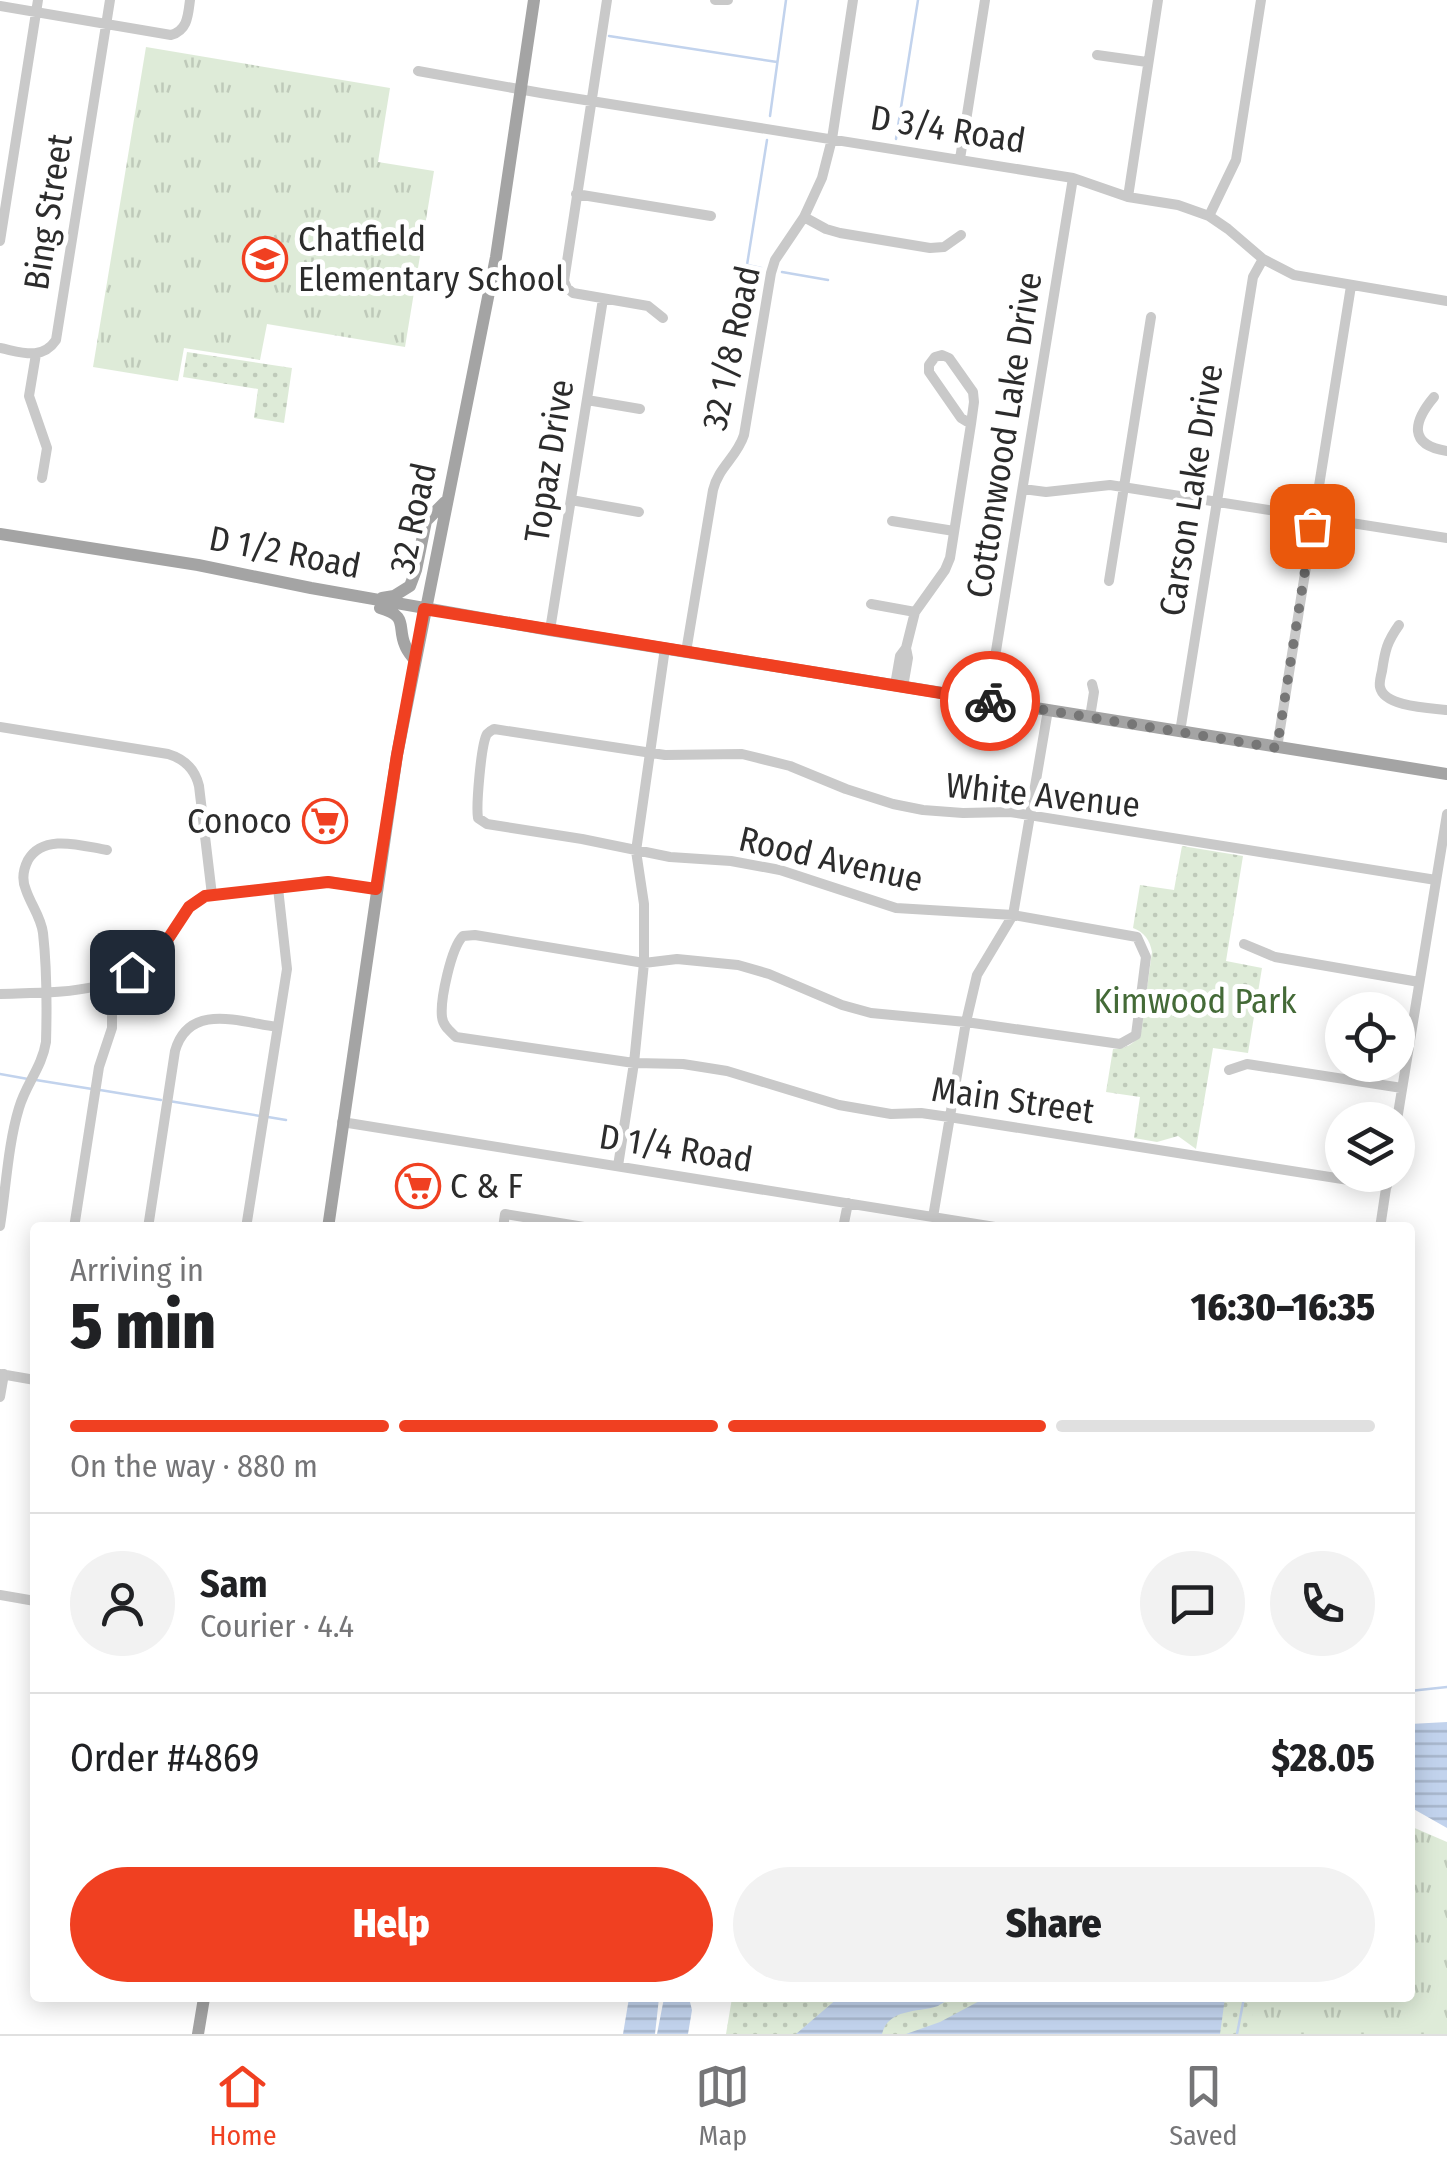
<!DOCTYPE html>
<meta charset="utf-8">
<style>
body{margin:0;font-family:"Fira Sans Condensed",sans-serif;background:#f2f2f2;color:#202124;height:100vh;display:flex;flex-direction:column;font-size:38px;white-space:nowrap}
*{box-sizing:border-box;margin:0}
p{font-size:32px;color:#757577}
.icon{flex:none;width:55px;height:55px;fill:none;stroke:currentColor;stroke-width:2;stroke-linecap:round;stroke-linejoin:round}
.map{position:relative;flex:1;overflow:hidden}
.panel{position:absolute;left:30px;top:1222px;width:1385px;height:780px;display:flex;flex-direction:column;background:#fff;border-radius:10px;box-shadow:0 5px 25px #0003}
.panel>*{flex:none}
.buttons{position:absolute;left:1325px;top:992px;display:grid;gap:20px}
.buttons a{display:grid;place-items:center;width:90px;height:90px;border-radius:50%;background:#fff;box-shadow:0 5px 25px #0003;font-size:50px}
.pin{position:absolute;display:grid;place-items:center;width:85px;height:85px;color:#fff;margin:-42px;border-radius:20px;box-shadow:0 5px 15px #0006}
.courier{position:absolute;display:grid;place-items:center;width:100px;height:100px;margin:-50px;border:8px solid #f04021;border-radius:50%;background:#fff;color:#222;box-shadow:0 2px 12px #0007}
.headline em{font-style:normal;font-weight:800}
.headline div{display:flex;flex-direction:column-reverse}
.headline{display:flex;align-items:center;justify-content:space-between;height:170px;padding:0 40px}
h1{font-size:65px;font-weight:800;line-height:75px}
.bar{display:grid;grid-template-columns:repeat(4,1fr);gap:15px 10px;align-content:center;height:120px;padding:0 40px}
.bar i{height:12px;border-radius:8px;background:#e0e0e0}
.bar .current{background:#f04021}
.bar p{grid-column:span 4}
.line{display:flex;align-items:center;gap:25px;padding:0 40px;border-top:2px solid #e0e0e0}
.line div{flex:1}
.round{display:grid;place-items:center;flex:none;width:105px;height:105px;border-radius:52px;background:#f2f2f2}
.primary-button{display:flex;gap:20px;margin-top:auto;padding:20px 40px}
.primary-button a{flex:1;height:115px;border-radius:60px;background:#f04021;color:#fff;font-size:40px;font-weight:800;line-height:115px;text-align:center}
.primary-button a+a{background:#f2f2f2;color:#202124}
.menu{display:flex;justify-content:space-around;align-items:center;height:140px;border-top:2px solid #e0e0e0;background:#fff;font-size:28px;color:#757577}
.menu a{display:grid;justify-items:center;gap:5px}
.menu .current{color:#f04021}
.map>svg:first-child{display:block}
.grass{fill:url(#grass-tufts)}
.park{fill:url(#park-dots)}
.water{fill:url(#water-rules)}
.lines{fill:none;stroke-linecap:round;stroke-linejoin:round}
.stream{stroke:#c2d3ed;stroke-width:2.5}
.minor{stroke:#c9c9c9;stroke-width:10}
.major{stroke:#a4a4a4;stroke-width:12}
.done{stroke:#767676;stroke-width:10;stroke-dasharray:0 18}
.route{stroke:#f04021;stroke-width:12}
.labels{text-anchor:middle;stroke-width:10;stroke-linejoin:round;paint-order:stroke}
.street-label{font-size:35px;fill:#2c2c2c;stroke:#fff}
.poi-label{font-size:35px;fill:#2c2c2c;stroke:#fff;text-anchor:start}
.park-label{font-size:35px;fill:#446a37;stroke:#fff}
</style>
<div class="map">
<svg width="1447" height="2034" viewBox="0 0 1447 2034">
<defs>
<pattern id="grass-tufts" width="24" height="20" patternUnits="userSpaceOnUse" patternTransform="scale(2.5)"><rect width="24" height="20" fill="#deebd8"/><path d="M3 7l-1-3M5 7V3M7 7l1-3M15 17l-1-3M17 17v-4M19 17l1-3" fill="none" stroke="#bfcaba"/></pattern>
<pattern id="park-dots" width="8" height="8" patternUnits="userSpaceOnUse" patternTransform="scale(2.5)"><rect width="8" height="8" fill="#deebd8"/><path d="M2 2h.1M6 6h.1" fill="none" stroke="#bfcaba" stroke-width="1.8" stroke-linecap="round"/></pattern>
<pattern id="water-rules" width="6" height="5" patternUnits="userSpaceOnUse" patternTransform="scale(2.5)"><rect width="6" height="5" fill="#c2d3ed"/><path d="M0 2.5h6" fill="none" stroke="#a7b5cb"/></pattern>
</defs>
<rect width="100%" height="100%" fill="#fff"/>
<!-- grass -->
<path class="grass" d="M146 47 390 88 378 162 434 171 405 347 267 324 260 360 184 348 178 381 93 367Z
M1410 1826 1447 1842V2034H1243L1249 1998H1410Z"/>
<!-- park -->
<path class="park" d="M187 352 292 368 284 423 254 418 258 389 183 377Z
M1182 846 1243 856 1226 961 1262 968 1248 1053 1213 1048 1196 1149 1178 1136 1157 1142 1134 1138 1140 1097 1106 1092 1113 1049C1126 1049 1135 1044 1141 1032L1152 952C1150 940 1144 932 1133 928L1140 885 1174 890Z
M732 1998H1255L1250 2034H726Z"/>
<!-- water -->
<path class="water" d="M1447 1722V1828L1410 1807V1724Z
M629 1998H659L655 2034H623Z
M664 1998H689L692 2010 688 2034H657Z
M838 1998H953C950 1999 941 2004 938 2006 916 2013 889 2008 882 2034H796Z
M985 1998H1225L1220 2034H906L940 2022Z"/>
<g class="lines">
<!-- stream -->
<path class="stream" d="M609 36 777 62
M770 116 786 0
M896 139 918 0
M761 268 747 265 767 140
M782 272 828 280
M0 1074 28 1079
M36 1080 92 1089
M100 1090 161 1100
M169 1101 260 1116
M268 1117 286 1120
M1410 1691 1447 1687
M1237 2034 1244 1998"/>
<!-- minor -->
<path class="minor" d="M607 0 564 281 567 288 573 293 648 306 663 318
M715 0H728
M0 6 171 35C188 30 188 15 190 0
M1097 55 1147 62
M418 71 541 93 1073 178 1128 197 1178 205 1209 216 1228 229 1263 259 1294 275 1447 301
M960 159 985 0
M576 194 711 216
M1128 197 1158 0
M1209 216 1236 160 1261 0
M804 217 826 229 840 233 930 248 944 247 961 235
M0 241 38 0
M0 348C21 352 42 361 56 340L110 0
M36 354 29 396 47 448 42 478
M1434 397C1413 422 1408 445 1447 451
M587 400 640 409
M1023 489 1046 492 1110 485 1447 538
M571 500 639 512
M892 521 954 531
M1109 581 1151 317
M871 604 915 612
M1399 625C1387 642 1385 650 1382 671 1381 675 1379 683 1380 687 1384 707 1430 708 1447 710
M550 630 603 299
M686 652 713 490C718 468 737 457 744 435L771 273 775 260 804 217 822 178 832 139 853 0
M895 685 900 656 906 648 915 612 945 570 950 558 971 424 974 402 973 392 949 358 942 355 935 357 929 365V372L961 418 971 424
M903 687 908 658 906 648
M988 700 1073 178
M1090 717 1094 692 1092 684
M0 727 168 754C185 759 195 769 199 786L212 895
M1180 732 1253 277 1263 259
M1277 748 1351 286
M1244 944 1275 957 1419 982
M0 994C59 992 125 996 166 943 179 926 184 905 205 896L328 881 376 889
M1229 1070 1247 1064 1402 1088
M1397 1120 1447 814
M342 1122 1001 1228
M618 1166 634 1063 644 963V904L636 851 665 648
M1387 1186 949 1117 921 1113 891 1114 839 1105 727 1071 683 1064 634 1063 456 1037C450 1031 443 1026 442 1017 440 1000 451 948 463 936L475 935 644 963 677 959 738 965 769 974 842 1005 871 1013 966 1022 1120 1044 1136 1035 1146 957 1137 937 1013 915 896 908 780 870 731 861 670 857 582 839 487 824 478 818C476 806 481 744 487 734 489 732 492 730 494 729L665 755 742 754 790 766 846 789 893 804 923 810 963 813 1010 812 1436 880
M933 1217 966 1022 977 975 1013 915 1048 710
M0 1226C6 1188 8 1144 19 1108 26 1084 42 1067 46 1042 47 1007 47 969 43 933 41 917 31 905 26 890 22 881 23 870 28 860 44 833 82 846 107 850
M74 1228 99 1067 112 1028V1012L105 984
M148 1228 175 1051C189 1002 240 1022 277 1027
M246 1228 287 969 278 888
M503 1228 505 1214 590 1228
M843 1228 848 1203
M1380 1228 1388 1175
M0 1374 35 1380
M0 1397 4 1374
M0 1595 35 1601"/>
<!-- major -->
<path class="major" d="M0 534 198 565 311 588 550 630 1447 774
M382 598 394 596 410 586 416 570 426 521 445 502
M380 608C409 616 397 627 405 645 407 651 411 655 414 659
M328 1228 397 755 496 257 534 0
M198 2034 204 1998"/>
</g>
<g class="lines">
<!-- done -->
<path class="done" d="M990 701 1277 748 1312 526"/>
<!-- route -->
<path class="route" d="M132 972 160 951 189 907 205 896 328 882 376 889 397 755 424 609 990 701"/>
</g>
<!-- icons -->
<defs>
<symbol id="school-ring" viewBox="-11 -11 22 22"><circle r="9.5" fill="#fff" stroke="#f04021" stroke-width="1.5"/><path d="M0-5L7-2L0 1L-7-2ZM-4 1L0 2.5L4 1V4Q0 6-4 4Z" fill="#f04021"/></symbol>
<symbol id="supermarket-ring" viewBox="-11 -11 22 22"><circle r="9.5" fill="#fff" stroke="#f04021" stroke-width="1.5"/><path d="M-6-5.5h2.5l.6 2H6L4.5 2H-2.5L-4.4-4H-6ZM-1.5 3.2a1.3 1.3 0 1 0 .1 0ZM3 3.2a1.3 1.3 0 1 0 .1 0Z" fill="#f04021"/></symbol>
</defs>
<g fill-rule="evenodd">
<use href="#school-ring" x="240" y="234" width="50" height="50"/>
<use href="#supermarket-ring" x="300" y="796" width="50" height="50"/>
<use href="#supermarket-ring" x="393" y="1161" width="50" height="50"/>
</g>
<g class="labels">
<!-- street labels -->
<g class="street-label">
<text transform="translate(948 129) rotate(9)" y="12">D 3/4 Road</text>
<text transform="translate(48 212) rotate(-81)" y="12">Bing Street</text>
<text transform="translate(731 348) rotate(-78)" y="12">32 1/8 Road</text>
<text transform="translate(1004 435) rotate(-81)" y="12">Cottonwood Lake Drive</text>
<text transform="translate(549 461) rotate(-81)" y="12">Topaz Drive</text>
<text transform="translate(1191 490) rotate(-81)" y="12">Carson Lake Drive</text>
<text transform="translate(413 518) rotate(-78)" y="12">32 Road</text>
<text transform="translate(285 552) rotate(11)" y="12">D 1/2 Road</text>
<text transform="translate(1043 795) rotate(6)" y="12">White Avenue</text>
<text transform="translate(831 859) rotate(13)" y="12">Rood Avenue</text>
<text transform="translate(1013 1100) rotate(8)" y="12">Main Street</text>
<text transform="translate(676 1148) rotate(9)" y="12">D 1/4 Road</text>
</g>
<!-- poi labels -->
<g class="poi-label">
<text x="298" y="251">Chatfield<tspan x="298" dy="40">Elementary School</tspan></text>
<text x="292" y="833" text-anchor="end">Conoco</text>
<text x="450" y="1198">C &amp; F</text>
</g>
<!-- park labels -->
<g class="park-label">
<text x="1195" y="1013">Kimwood Park</text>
</g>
</g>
</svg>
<div class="buttons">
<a><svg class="icon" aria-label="locate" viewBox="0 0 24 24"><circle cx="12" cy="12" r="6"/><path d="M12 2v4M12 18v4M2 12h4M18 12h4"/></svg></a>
<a><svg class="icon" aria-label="layers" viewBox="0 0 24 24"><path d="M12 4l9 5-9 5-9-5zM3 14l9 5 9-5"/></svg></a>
</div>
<div class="pin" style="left:1312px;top:526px;background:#ea580c"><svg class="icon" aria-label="bag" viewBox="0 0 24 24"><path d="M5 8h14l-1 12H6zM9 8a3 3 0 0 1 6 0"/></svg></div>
<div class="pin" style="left:132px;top:972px;background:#1f2937"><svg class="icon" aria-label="home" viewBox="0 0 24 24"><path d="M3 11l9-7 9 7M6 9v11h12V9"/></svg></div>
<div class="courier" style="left:990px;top:701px"><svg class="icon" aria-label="bike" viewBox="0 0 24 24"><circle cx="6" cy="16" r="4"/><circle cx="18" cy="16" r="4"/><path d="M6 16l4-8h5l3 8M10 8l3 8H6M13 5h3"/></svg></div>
<section class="panel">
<div class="headline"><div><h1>5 min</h1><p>Arriving in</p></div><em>16:30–16:35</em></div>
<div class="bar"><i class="current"></i><i class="current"></i><i class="current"></i><i></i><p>On the way · 880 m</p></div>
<div class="line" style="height:180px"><a class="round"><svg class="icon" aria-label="person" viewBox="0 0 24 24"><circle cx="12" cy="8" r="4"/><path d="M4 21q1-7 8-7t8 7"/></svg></a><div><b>Sam</b><p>Courier · 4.4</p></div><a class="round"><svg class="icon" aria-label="chat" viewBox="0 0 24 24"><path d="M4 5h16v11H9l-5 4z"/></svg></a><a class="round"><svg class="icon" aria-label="phone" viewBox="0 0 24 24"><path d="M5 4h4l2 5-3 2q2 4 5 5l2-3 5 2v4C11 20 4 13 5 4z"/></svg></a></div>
<div class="line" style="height:130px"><div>Order #4869</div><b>$28.05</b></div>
<div class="primary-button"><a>Help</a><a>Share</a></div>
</section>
</div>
<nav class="menu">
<a class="current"><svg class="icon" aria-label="home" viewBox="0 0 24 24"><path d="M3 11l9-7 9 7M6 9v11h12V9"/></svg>Home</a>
<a><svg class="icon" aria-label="map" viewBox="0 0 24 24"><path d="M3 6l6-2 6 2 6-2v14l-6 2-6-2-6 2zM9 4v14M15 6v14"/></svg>Map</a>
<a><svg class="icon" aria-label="saved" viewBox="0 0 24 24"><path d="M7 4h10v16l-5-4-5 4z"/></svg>Saved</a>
</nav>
